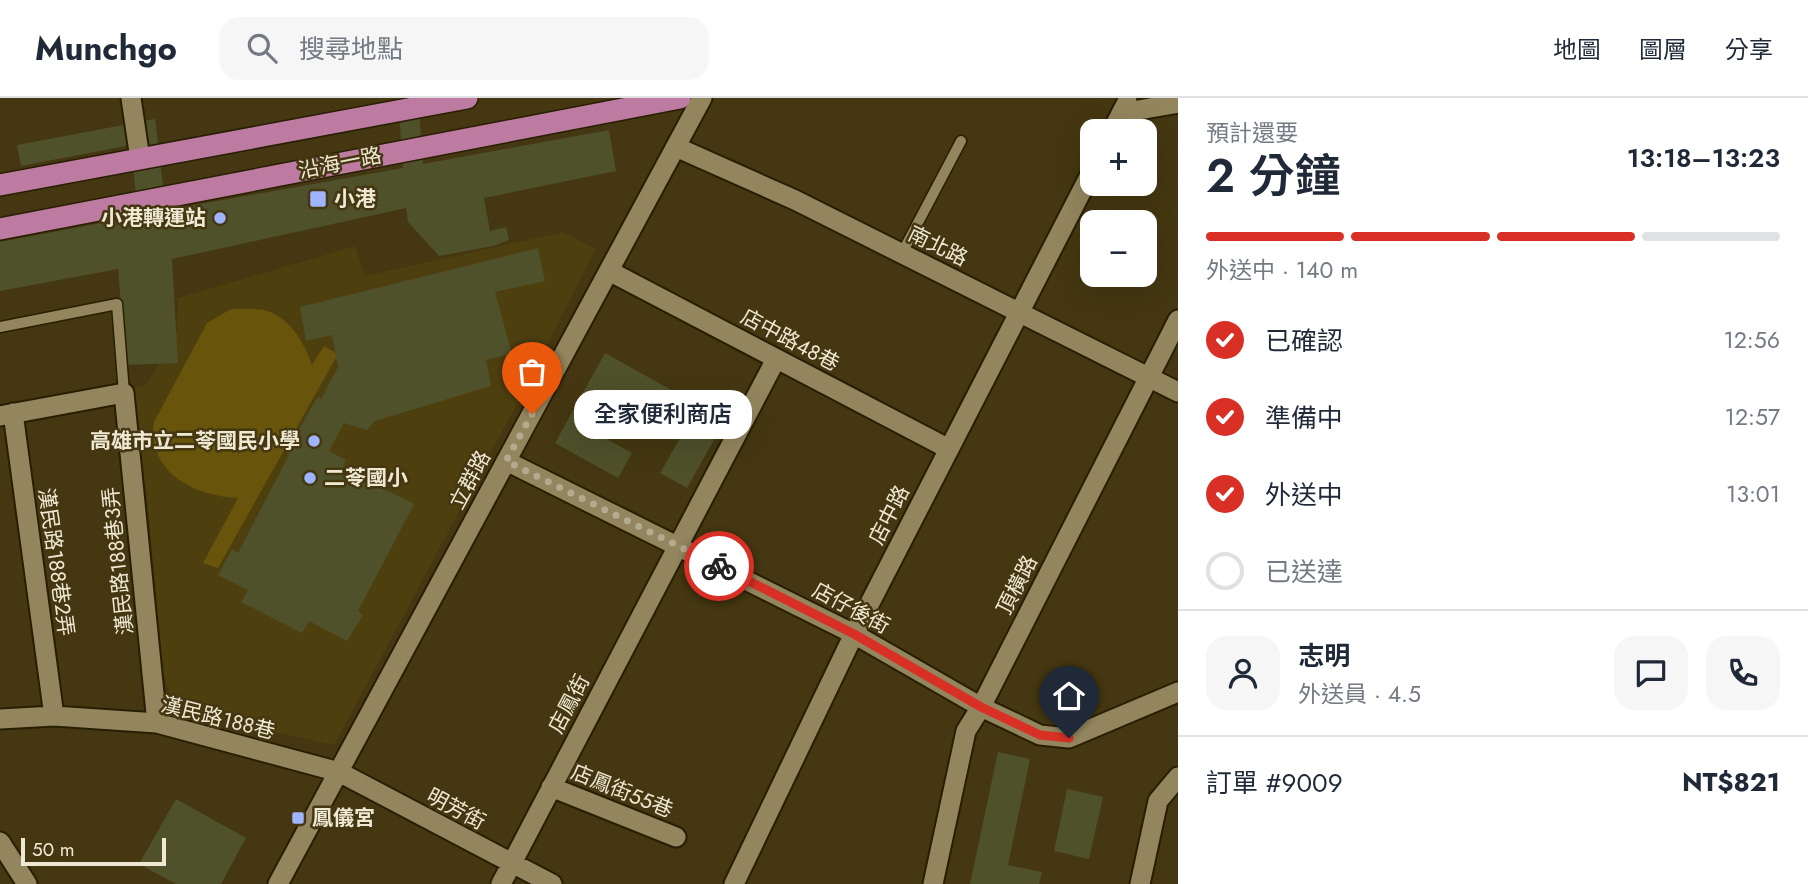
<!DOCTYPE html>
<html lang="zh-TW">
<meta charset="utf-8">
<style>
body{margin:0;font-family:Jost,"Noto Sans TC",sans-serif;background:#f6f6f7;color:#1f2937;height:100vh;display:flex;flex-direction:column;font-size:26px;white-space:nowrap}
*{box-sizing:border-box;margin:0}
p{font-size:23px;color:#747a83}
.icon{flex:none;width:38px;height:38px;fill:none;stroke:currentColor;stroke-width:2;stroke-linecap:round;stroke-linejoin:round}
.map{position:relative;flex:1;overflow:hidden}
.drawer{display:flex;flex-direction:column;background:#fff;width:630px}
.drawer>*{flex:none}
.fabs{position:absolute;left:1080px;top:21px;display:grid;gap:14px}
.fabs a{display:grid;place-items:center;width:77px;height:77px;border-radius:14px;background:#fff;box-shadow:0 7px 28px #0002;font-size:35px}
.scale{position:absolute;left:21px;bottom:18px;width:145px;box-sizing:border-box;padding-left:7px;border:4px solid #efe8d3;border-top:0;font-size:19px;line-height:24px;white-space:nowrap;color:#efe8d3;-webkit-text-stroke:5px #443711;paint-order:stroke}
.pin{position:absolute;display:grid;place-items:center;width:60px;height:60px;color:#fff;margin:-72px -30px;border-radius:50% 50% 50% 0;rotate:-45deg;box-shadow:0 0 7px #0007}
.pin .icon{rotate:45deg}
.courier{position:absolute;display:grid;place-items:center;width:70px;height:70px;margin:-35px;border:5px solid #d93025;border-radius:50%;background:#fff;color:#222;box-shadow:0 2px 9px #0007}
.bubble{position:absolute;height:49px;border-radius:21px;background:#fff;box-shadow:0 7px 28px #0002;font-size:23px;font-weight:600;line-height:49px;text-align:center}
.headline em{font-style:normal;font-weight:600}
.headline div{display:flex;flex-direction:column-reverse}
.headline{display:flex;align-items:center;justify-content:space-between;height:119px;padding:0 28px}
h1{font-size:46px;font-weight:600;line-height:52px}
.bar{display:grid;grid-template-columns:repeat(4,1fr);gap:10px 7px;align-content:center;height:84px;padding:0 28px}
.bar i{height:9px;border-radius:5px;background:#e0e1e3}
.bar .active{background:#d93025}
.bar p{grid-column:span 4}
.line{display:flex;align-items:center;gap:18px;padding:0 28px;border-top:2px solid #e0e1e3}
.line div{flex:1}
.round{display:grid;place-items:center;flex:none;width:74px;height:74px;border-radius:21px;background:#f6f6f7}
ol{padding:0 28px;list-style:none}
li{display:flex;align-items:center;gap:21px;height:77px}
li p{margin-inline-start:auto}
li .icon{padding:7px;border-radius:50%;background:#d93025;color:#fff;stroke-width:4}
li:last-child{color:#747a83}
li i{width:38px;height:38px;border:4px solid #e0e1e3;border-radius:50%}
header{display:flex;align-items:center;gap:42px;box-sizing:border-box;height:98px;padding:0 35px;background:#fff;border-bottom:2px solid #e0e1e3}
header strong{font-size:33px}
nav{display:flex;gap:38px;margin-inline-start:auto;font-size:24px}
.search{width:490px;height:63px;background:#f6f6f7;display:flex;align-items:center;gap:18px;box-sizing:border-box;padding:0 24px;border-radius:21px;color:#747a83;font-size:26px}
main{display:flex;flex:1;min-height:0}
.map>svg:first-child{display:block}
.built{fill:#4e3f0f}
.green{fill:#68540a}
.building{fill:#4f512b}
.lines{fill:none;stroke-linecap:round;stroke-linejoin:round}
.lane-casing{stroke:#281f03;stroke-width:13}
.street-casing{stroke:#281f03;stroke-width:23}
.primary-casing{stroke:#281f03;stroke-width:24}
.lane{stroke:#93865e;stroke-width:10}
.street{stroke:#93865e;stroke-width:19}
.primary{stroke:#bd7ba2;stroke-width:21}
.done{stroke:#b3aa8f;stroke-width:7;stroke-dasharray:0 12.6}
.route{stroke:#d93025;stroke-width:9}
.poi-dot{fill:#9eb4fd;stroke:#443711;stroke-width:2.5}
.labels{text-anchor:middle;stroke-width:5;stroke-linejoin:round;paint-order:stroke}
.street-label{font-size:21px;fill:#efe8d3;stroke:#443711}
.poi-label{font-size:21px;font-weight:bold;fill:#efe8d3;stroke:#443711;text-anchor:start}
</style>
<header>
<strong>Munchgo</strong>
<div class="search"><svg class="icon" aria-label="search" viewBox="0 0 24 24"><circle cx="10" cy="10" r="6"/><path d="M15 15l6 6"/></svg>搜尋地點</div>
<nav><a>地圖</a><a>圖層</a><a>分享</a></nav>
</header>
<main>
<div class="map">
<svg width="1178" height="786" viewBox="0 0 1178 786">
<rect width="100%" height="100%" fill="#443711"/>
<!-- built -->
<path class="built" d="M563 134 596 151 519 302 334 647 173 612 163 573 147 399 128 291 146 287 177 235 178 200 355 148 365 178Z"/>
<!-- green -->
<path class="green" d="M231 211C241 211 253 210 264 212 290 219 304 244 312 267L324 248 338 256 218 470 203 465 238 400C195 398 147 375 154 324L207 225Z"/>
<!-- building -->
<path class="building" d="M398 0H418L423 66 609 32 616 73 484 100 490 133 506 129 509 142 493 148 439 158 408 124 406 110 172 161 178 265 126 267 118 171 0 193V144L138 118 131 47 21 68 17 47 155 21 166 112 403 70Z
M538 150 545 183 495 194 512 256 486 262 491 288 375 323 367 332 344 325 329 353 346 362 343 370 414 406 358 513 363 517 347 543 309 523 302 535 241 504 248 492 218 477 232 451 238 455 289 357 286 354 318 298 321 301 338 269 332 237 306 243 300 209Z
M605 255 725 322 687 390 660 375 683 335 617 298 596 335 632 355 618 380 555 345Z
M998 654 1030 661 1008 767 1042 774 1039 786H970Z
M1067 691 1103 699 1089 761 1054 753Z
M176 701 246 740 221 786H176L139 766Z"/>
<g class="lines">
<defs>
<path id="lane" d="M902 155 961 43
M0 229 117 206 124 295"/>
<path id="street" d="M131 0 140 61
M1122 15 1178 5
M1112 33 1127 4
M676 49 795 102 1178 294
M609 173 949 351
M13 315 54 618
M0 318 124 295 157 625
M506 363 854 536 981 609 1040 637 1069 640 1178 594
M0 621 54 618 157 625 339 674 552 786
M551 689 676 739
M0 744 27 786
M278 786 702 0
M501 786 776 261
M734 786 854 536 1092 73
M933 786 966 633 981 609 1178 222
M1140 786 1158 703 1178 679"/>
<path id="primary" d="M0 87 467 0
M0 131 680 0"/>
</defs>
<!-- lane casing -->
<use href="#lane" class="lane-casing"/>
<!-- street casing -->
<use href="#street" class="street-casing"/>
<!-- primary casing -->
<use href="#primary" class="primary-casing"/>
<!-- lane -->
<use href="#lane" class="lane"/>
<!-- street -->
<use href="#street" class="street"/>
<!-- primary -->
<use href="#primary" class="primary"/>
</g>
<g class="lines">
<!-- done -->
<path class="done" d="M532 316 506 363 719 468"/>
<!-- route -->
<path class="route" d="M719 468 854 536 981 609 1040 637 1069 640"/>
</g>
<!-- markers -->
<g class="poi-dot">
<rect x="309" y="92" width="18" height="18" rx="3.5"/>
<circle cx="220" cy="120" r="7"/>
<circle cx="314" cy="343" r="7"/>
<circle cx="310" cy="380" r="7"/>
<rect x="291" y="713" width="14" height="14" rx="3.5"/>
</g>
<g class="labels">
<!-- street labels -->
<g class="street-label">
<text transform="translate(340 65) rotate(-11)" y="7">沿海一路</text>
<text transform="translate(938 148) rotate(26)" y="7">南北路</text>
<text transform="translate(790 242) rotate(28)" y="7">店中路48巷</text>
<text transform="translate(470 382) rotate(-62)" y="7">立群路</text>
<text transform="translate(889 417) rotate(-63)" y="7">店中路</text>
<text transform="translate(118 463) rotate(-96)" y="7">漢民路188巷3弄</text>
<text transform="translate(56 464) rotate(82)" y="7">漢民路188巷2弄</text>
<text transform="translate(1017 487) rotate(-63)" y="7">頂橫路</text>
<text transform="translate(851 510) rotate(28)" y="7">店仔後街</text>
<text transform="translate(569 606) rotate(-62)" y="7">店鳳街</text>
<text transform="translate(218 620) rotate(14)" y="7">漢民路188巷</text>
<text transform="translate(622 693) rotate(22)" y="7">店鳳街55巷</text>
<text transform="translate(456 711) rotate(28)" y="7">明芳街</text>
</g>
<!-- poi labels -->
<g class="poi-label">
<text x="334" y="108">小港</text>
<text x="206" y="127" text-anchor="end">小港轉運站</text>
<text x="300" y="350" text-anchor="end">高雄市立二苓國民小學</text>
<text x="324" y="387">二苓國小</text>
<text x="312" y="727">鳳儀宮</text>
</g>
</g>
</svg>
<div class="fabs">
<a>+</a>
<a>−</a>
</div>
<div class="scale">50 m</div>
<div class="pin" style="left:532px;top:316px;background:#ea580c"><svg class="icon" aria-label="bag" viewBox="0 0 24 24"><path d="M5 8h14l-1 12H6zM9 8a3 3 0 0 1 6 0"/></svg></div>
<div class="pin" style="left:1069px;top:640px;background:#1f2937"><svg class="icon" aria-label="home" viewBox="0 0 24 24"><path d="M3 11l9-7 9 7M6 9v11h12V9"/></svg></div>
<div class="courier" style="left:719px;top:468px"><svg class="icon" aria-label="bike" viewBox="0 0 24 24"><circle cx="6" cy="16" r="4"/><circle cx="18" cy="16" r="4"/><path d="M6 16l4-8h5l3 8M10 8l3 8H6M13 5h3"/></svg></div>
<div class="bubble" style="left:574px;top:292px;width:178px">全家便利商店</div>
</div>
<section class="drawer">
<div class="headline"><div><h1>2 分鐘</h1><p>預計還要</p></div><em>13:18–13:23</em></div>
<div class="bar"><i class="active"></i><i class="active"></i><i class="active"></i><i></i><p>外送中 · 140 m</p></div>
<ol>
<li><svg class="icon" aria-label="check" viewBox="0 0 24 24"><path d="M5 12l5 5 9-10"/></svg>已確認<p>12:56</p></li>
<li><svg class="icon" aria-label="check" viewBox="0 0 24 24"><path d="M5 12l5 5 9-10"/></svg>準備中<p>12:57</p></li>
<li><svg class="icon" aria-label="check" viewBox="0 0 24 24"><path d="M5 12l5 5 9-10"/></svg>外送中<p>13:01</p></li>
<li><i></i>已送達</li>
</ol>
<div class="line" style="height:126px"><a class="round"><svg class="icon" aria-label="person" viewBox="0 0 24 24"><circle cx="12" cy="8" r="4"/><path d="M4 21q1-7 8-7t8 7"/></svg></a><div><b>志明</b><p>外送員 · 4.5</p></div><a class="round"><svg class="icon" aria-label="chat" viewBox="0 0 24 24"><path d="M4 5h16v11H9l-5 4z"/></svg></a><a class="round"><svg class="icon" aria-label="phone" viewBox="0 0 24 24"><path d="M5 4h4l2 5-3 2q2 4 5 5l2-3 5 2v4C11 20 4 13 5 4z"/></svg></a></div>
<div class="line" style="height:91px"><div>訂單 #9009</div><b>NT$821</b></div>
</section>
</main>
